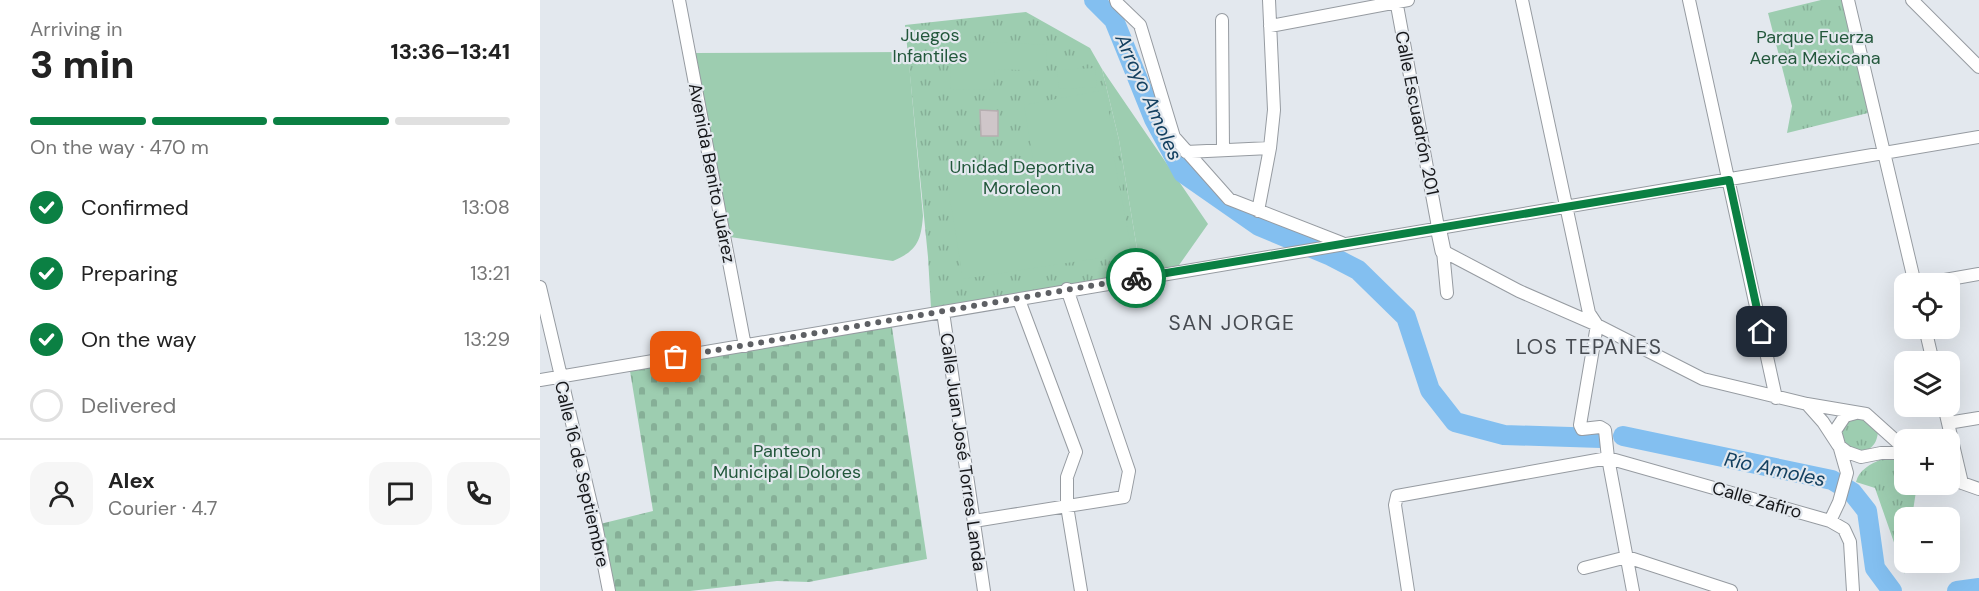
<!DOCTYPE html>
<meta charset="utf-8">
<style>
body{margin:0;font-family:"DM Sans",sans-serif;background:#f6f6f6;color:#222;height:100vh;display:flex;flex-direction:column;font-size:22px;white-space:nowrap}
*{box-sizing:border-box;margin:0}
p{font-size:20px;color:#767676}
.icon{flex:none;width:33px;height:33px;fill:none;stroke:currentColor;stroke-width:2;stroke-linecap:round;stroke-linejoin:round}
.map{position:relative;flex:1;overflow:hidden}
.panel{display:flex;flex-direction:column;background:#fff;width:540px}
.panel>*{flex:none}
.fabs{position:absolute;left:1354px;top:273px;display:grid;gap:12px}
.fabs a{display:grid;place-items:center;width:66px;height:66px;border-radius:12px;background:#fff;box-shadow:0 6px 24px #0002;font-size:30px}
.pin{position:absolute;display:grid;place-items:center;width:51px;height:51px;color:#fff;margin:-26px;border-radius:12px;box-shadow:0 3px 9px #0006}
.courier{position:absolute;display:grid;place-items:center;width:60px;height:60px;margin:-30px;border:4px solid #0b8043;border-radius:50%;background:#fff;color:#222;box-shadow:0 2px 8px #0007}
.head em{font-style:normal;font-weight:800}
.head div{display:flex;flex-direction:column-reverse}
.head{display:flex;align-items:center;justify-content:space-between;height:102px;padding:0 30px}
h1{font-size:39px;font-weight:800;line-height:45px}
.bar{display:grid;grid-template-columns:repeat(4,1fr);gap:9px 6px;align-content:center;height:72px;padding:0 30px}
.bar i{height:8px;border-radius:4px;background:#e0e0e0}
.bar .on{background:#0b8043}
.bar p{grid-column:span 4}
.line{display:flex;align-items:center;gap:15px;padding:0 30px;border-top:2px solid #e0e0e0}
.line div{flex:1}
.round{display:grid;place-items:center;flex:none;width:63px;height:63px;border-radius:18px;background:#f6f6f6}
ol{padding:0 30px;list-style:none}
li{display:flex;align-items:center;gap:18px;height:66px}
li p{margin-inline-start:auto}
li .icon{padding:6px;border-radius:50%;background:#0b8043;color:#fff;stroke-width:4}
li:last-child{color:#767676}
li i{width:33px;height:33px;border:3px solid #e0e0e0;border-radius:50%}
main{display:flex;flex:1;min-height:0}
.map>svg:first-child{display:block}
.grass{fill:url(#grass-tufts)}
.cemetery{fill:url(#cemetery-stones)}
.pitch{fill:#9dcdb0}
.lines{fill:none;stroke-linecap:round;stroke-linejoin:round}
.river{stroke:#83bff0;stroke-width:20}
.building{fill:#cfc6c9;stroke:#b6aeb0;stroke-width:1.5}
.minor-casing{stroke:#969ba1;stroke-width:14}
.tertiary-casing{stroke:#969ba1;stroke-width:17}
.minor{stroke:#fff;stroke-width:12}
.tertiary{stroke:#fff;stroke-width:15}
.done{stroke:#5e6064;stroke-width:6;stroke-dasharray:0 10.8}
.route{stroke:#0b8043;stroke-width:8}
.labels{text-anchor:middle;stroke-width:4.5;stroke-linejoin:round;paint-order:stroke}
.park-label{font-size:18px;fill:#22573b;stroke:#e3e8ee}
.street-label{font-size:18px;fill:#16171a;stroke:#e3e8ee}
.water-label{font-size:20px;font-style:italic;fill:#144161;stroke:#e3e8ee}
.quarter-label{font-size:21px;letter-spacing:1.5px;fill:#474b51;stroke:#e3e8ee}
</style>
<main>
<section class="panel">
<div class="head"><div><h1>3 min</h1><p>Arriving in</p></div><em>13:36–13:41</em></div>
<div class="bar"><i class="on"></i><i class="on"></i><i class="on"></i><i></i><p>On the way · 470 m</p></div>
<ol>
<li><svg class="icon" aria-label="check" viewBox="0 0 24 24"><path d="M5 12l5 5 9-10"/></svg>Confirmed<p>13:08</p></li>
<li><svg class="icon" aria-label="check" viewBox="0 0 24 24"><path d="M5 12l5 5 9-10"/></svg>Preparing<p>13:21</p></li>
<li><svg class="icon" aria-label="check" viewBox="0 0 24 24"><path d="M5 12l5 5 9-10"/></svg>On the way<p>13:29</p></li>
<li><i></i>Delivered</li>
</ol>
<div class="line" style="height:108px"><a class="round"><svg class="icon" aria-label="person" viewBox="0 0 24 24"><circle cx="12" cy="8" r="4"/><path d="M4 21q1-7 8-7t8 7"/></svg></a><div><b>Alex</b><p>Courier · 4.7</p></div><a class="round"><svg class="icon" aria-label="chat" viewBox="0 0 24 24"><path d="M4 5h16v11H9l-5 4z"/></svg></a><a class="round"><svg class="icon" aria-label="phone" viewBox="0 0 24 24"><path d="M5 4h4l2 5-3 2q2 4 5 5l2-3 5 2v4C11 20 4 13 5 4z"/></svg></a></div>
</section>
<div class="map">
<svg width="1439" height="591" viewBox="0 0 1439 591">
<defs>
<pattern id="grass-tufts" width="24" height="20" patternUnits="userSpaceOnUse" patternTransform="scale(1.5)"><rect width="24" height="20" fill="#9dcdb0"/><path d="M3 7l-1-3M5 7V3M7 7l1-3M15 17l-1-3M17 17v-4M19 17l1-3" fill="none" stroke="#86af97"/></pattern>
<pattern id="cemetery-stones" width="16" height="16" patternUnits="userSpaceOnUse" patternTransform="scale(1.5)"><rect width="16" height="16" fill="#9dcdb0"/><path d="M2 7V4a2 2 0 0 1 4 0v3zM10 15v-3a2 2 0 0 1 4 0v3z" fill="#86af97"/></pattern>
</defs>
<rect width="100%" height="100%" fill="#e3e8ee"/>
<!-- grass -->
<path class="grass" d="M1281 0H1302L1328 113 1247 133 1252 106 1228 13Z
M486 12 550 48 562 69 579 140 601 273 391 308 388 257 365 25Z
M1319 414 1338 432C1337 442 1333 448 1324 452L1306 449 1300 431 1301 426Z
M1342 459H1352L1365 464V484L1377 485 1372 517 1365 518V574L1335 488 1316 482C1319 470 1330 464 1342 459Z"/>
<!-- cemetery -->
<path class="cemetery" d="M351 321 387 559 269 582 237 581 150 591H69L56 525 113 511 89 365Z"/>
<!-- pitch -->
<path class="pitch" d="M412 40 507 45 506 71 455 69 453 90 410 89Z
M368 52 383 216C381 241 377 251 353 261L190 237 155 53Z
M555 68 557 87 519 89 517 70Z
M562 69 668 224 637 268 601 273 579 140Z
M564 90 576 145 572 147 592 253 423 279 406 174 493 159 484 105Z"/>
<g class="lines">
<!-- river -->
<path class="river" d="M554 0 574 20 614 119 643 173 719 226 791 256 818 270 866 317 890 390 915 422 964 435 1061 438
M1083 436 1292 480 1312 492 1327 511 1335 568 1352 591
M1417 591 1439 588"/>
</g>
<!-- building -->
<path class="building" d="M440 110 458 111V136H441Z"/>
<g class="lines">
<defs>
<path id="minor" d="M139 0 205 346
M576 0 577 3 600 25 634 137 689 199 802 243
M856 0 898 227
M982 0 1049 313 1057 325 1040 425 1042 429 1060 427 1065 430 1068 458 1093 591
M1149 0 1236 398
M1308 0 1375 284
M1372 0 1439 67
M682 20 683 149
M730 26 868 0
M646 152 730 148
M718 211 730 148 734 110 729 0
M903 251 979 291 1057 325 1163 379 1267 404 1326 414 1365 449
M903 251 907 293
M1382 284 1439 274
M0 287 56 525 69 591
M479 300 536 452 527 477V506L541 591
M403 312 444 591
M1385 328 1393 362
M0 380 1439 137
M1267 404 1283 422 1298 445 1307 452 1321 457 1341 453H1365
M1404 406 1422 483
M1408 423 1439 418
M1410 476 1422 483 1439 489
M434 521 584 497 589 471 527 289
M1290 521 1299 502 1307 473 1295 431 1305 416 1316 413
M1044 568 1087 557 1191 591
M868 591 855 505 857 496 1068 458 1290 521 1304 529 1310 542 1313 591"/>
<path id="tertiary" d="M898 227 903 251"/>
</defs>
<!-- minor casing -->
<use href="#minor" class="minor-casing"/>
<!-- tertiary casing -->
<use href="#tertiary" class="tertiary-casing"/>
<!-- minor -->
<use href="#minor" class="minor"/>
<!-- tertiary -->
<use href="#tertiary" class="tertiary"/>
</g>
<g class="lines">
<!-- done -->
<path class="done" d="M136 357 596 278"/>
<!-- route -->
<path class="route" d="M596 278 1189 180 1222 332"/>
</g>
<g class="labels">
<!-- park labels -->
<g class="park-label">
<text x="390" y="41">Juegos<tspan x="390" dy="21">Infantiles</tspan></text>
<text x="1275" y="43">Parque Fuerza<tspan x="1275" dy="21">Aerea Mexicana</tspan></text>
<text x="482" y="173">Unidad Deportiva<tspan x="482" dy="21">Moroleon</tspan></text>
<text x="247" y="457">Panteon<tspan x="247" dy="21">Municipal Dolores</tspan></text>
</g>
<!-- street labels -->
<g class="street-label">
<text transform="translate(877 113) rotate(79)" y="6">Calle Escuadrón 201</text>
<text transform="translate(172 173) rotate(79)" y="6">Avenida Benito Juárez</text>
<text transform="translate(423 452) rotate(82)" y="6">Calle Juan José Torres Landa</text>
<text transform="translate(42 474) rotate(77)" y="6">Calle 16 de Septiembre</text>
<text transform="translate(1217 500) rotate(16)" y="6">Calle Zafiro</text>
</g>
<!-- water labels -->
<g class="water-label">
<text transform="translate(609 97) rotate(66)" y="7">Arroyo Amoles</text>
<text transform="translate(1235 469) rotate(12)" y="7">Río Amoles</text>
</g>
<!-- quarter labels -->
<g class="quarter-label">
<text x="692" y="330">SAN JORGE</text>
<text x="1049" y="354">LOS TEPANES</text>
</g>
</g>
</svg>
<div class="fabs">
<a><svg class="icon" aria-label="locate" viewBox="0 0 24 24"><circle cx="12" cy="12" r="6"/><path d="M12 2v4M12 18v4M2 12h4M18 12h4"/></svg></a>
<a><svg class="icon" aria-label="layers" viewBox="0 0 24 24"><path d="M12 4l9 5-9 5-9-5zM3 14l9 5 9-5"/></svg></a>
<a>+</a>
<a>−</a>
</div>
<div class="pin" style="left:136px;top:357px;background:#ea580c"><svg class="icon" aria-label="bag" viewBox="0 0 24 24"><path d="M5 8h14l-1 12H6zM9 8a3 3 0 0 1 6 0"/></svg></div>
<div class="pin" style="left:1222px;top:332px;background:#1f2937"><svg class="icon" aria-label="home" viewBox="0 0 24 24"><path d="M3 11l9-7 9 7M6 9v11h12V9"/></svg></div>
<div class="courier" style="left:596px;top:278px"><svg class="icon" aria-label="bike" viewBox="0 0 24 24"><circle cx="6" cy="16" r="4"/><circle cx="18" cy="16" r="4"/><path d="M6 16l4-8h5l3 8M10 8l3 8H6M13 5h3"/></svg></div>
</div>
</main>
